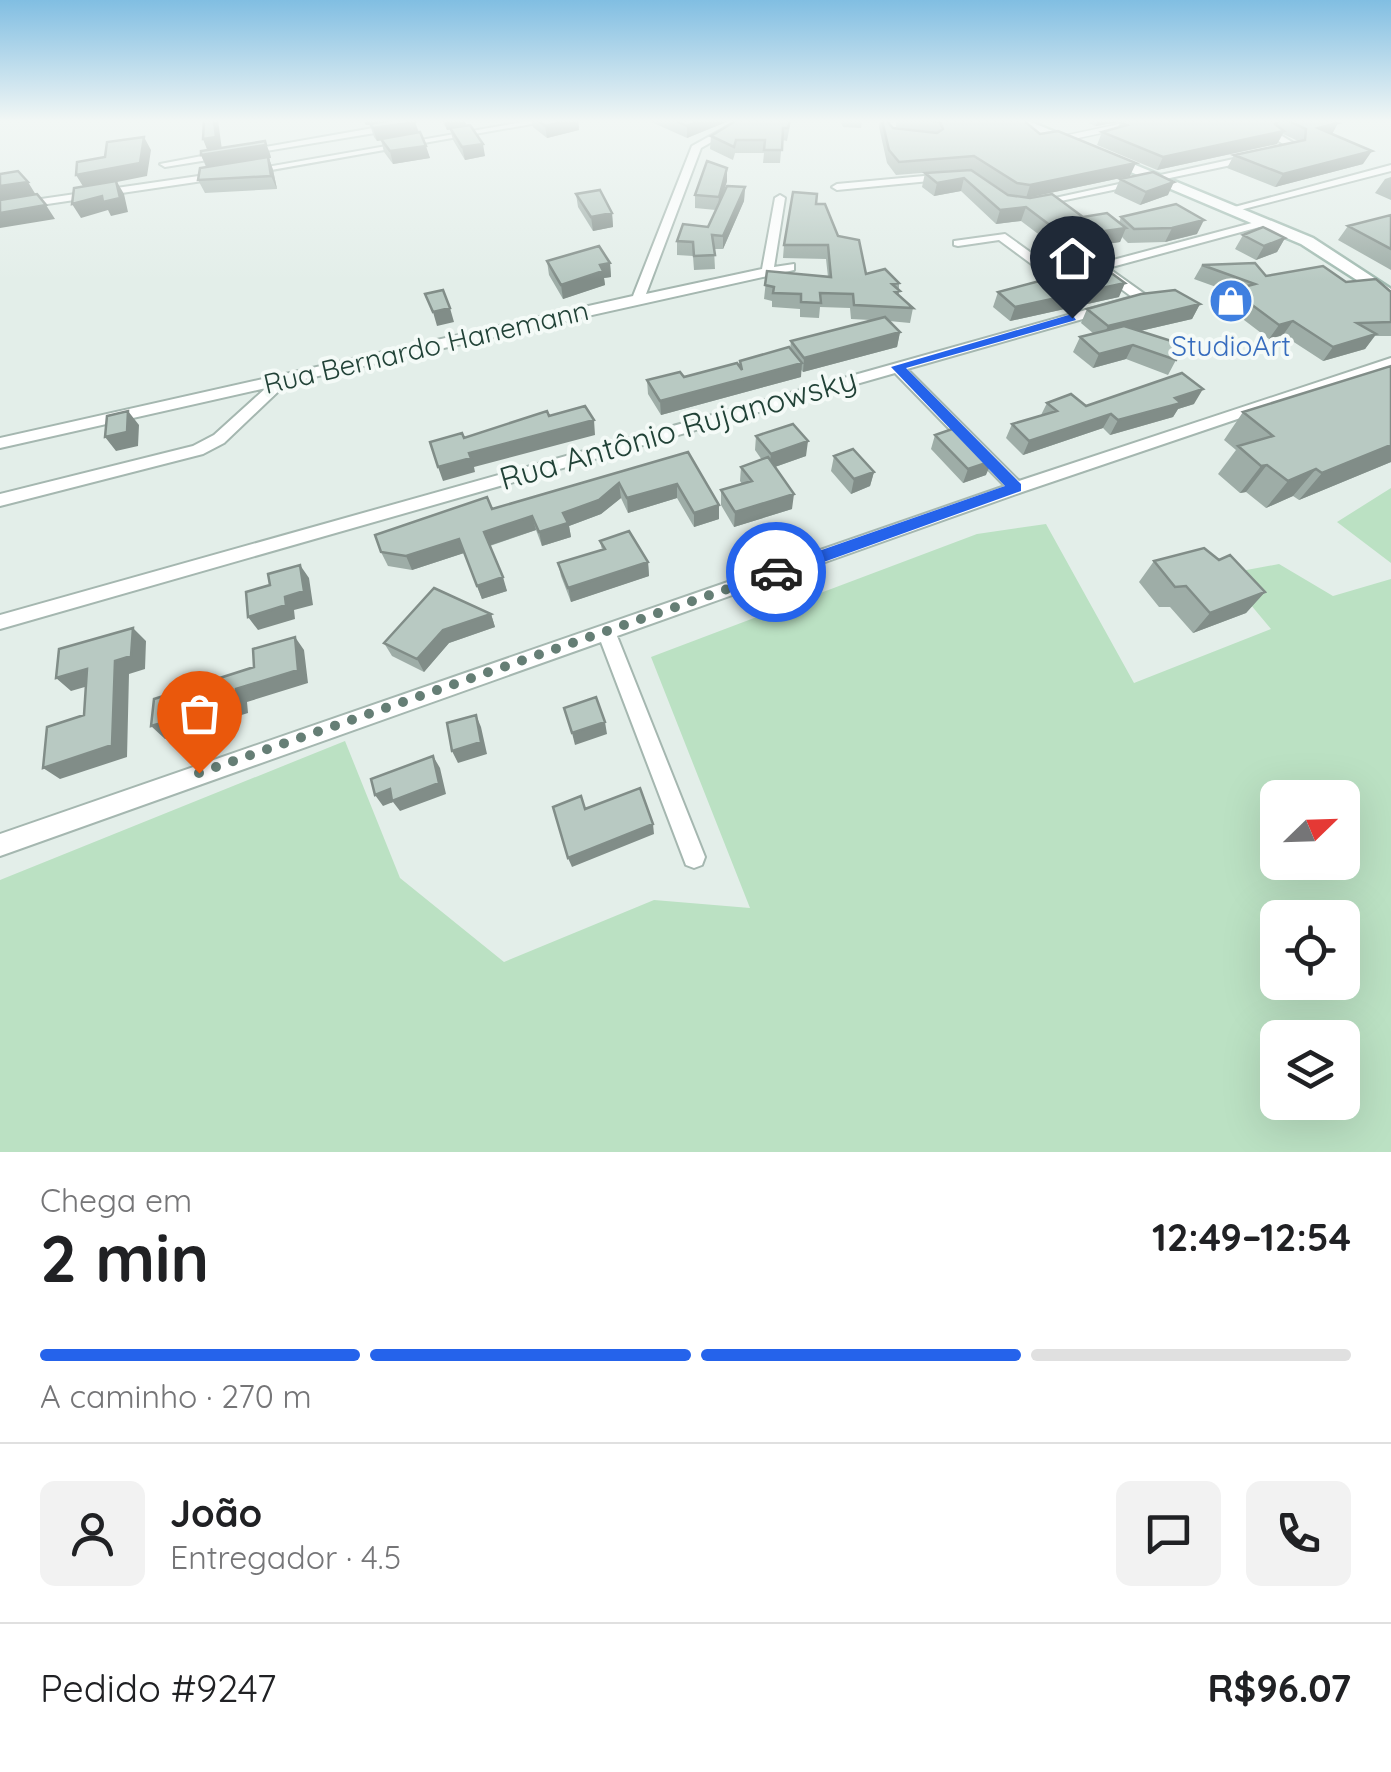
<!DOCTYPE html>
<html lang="pt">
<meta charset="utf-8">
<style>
body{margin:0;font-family:Quicksand,sans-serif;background:#f2f2f2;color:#202124;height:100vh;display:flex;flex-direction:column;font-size:38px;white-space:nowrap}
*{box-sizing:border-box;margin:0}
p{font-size:32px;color:#757577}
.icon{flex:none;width:55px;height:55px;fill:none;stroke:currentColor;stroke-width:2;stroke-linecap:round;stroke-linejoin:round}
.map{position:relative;height:1152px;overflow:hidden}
.details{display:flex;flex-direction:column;background:#fff;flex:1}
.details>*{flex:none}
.needle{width:65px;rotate:67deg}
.tools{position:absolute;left:1260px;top:780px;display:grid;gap:20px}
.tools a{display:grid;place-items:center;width:100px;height:100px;border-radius:15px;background:#fff;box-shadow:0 10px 40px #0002;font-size:50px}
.pin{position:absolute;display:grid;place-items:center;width:85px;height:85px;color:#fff;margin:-102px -42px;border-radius:50% 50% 50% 0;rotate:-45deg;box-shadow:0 0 10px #0007}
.pin .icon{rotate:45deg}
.courier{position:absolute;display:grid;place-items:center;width:100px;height:100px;margin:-50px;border:8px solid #2563eb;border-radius:50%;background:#fff;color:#222;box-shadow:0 2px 12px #0007}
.overview em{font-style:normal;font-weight:700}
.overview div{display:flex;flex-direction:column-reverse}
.overview{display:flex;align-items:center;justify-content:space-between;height:170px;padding:0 40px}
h1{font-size:65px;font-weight:700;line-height:75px}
.bar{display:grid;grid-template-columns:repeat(4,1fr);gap:15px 10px;align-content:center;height:120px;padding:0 40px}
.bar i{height:12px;border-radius:8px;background:#e0e0e0}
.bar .current{background:#2563eb}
.bar p{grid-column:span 4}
.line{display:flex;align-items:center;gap:25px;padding:0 40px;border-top:2px solid #e0e0e0}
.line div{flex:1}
.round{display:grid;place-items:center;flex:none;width:105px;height:105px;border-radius:15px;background:#f2f2f2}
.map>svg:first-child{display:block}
.green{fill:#bbe1c3;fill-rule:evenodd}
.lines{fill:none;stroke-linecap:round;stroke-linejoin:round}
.lane-casing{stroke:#a5b7b0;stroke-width:8}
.street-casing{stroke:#a5b7b0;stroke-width:4}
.secondary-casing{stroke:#a1bbb1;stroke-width:5}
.lane{stroke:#fff;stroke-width:5}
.street{fill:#fff;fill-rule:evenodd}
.secondary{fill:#fff;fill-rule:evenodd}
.wall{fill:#9eada7;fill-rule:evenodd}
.shaded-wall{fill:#818d88}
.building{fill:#b8c9c2;stroke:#818d88;stroke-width:2.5}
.route{fill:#2563eb}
.done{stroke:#657e75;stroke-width:10;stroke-dasharray:0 18}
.labels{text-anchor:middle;stroke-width:8;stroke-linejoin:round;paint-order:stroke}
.far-shop-label{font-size:28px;fill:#366cbe;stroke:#f4faf7}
.far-street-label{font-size:28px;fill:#214237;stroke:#f4faf7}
.street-label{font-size:32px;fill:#214237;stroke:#f4faf7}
</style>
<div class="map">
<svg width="1391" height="1152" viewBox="0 0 1391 1152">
<rect width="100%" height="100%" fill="#e3eee9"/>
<!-- green -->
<path class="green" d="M1391 488V563L1337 522Z
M1046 524 1134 683 1271 629 1225 574 1279 564 1333 596 1391 579V1152H0V880L345 741 400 878 504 962 654 900 750 908 651 657 977 534ZM1278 798H1342V862H1278ZM1278 918H1342V982H1278ZM1278 1038H1342V1102H1278Z"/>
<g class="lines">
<defs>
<path id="lane" d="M1066 138 1127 125"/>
<path id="street" d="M534 120H554L249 174 244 171Z
M739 120H750L701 148 646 294 762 269 775 198 780 195 785 198 774 267 794 264V270L287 383 224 443 203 454 0 506V494L193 446 214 435 266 388 0 448V438L633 296 692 146Z
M396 124 399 125V129L248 154 243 151Z
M1277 133 1297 145V149L1274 154V150L1286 146 1274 138V134Z
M223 152 228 155 226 157 165 167 160 164Z
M1252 155 1255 156V160L1037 206 1032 203Z
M1391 165V171L1232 212 1227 209Z
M219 173 223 174V178L0 211V205Z
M946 174 950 175V179L837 190 832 187 837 184Z
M1263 220 1269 223 1267 225 1108 268 1146 295V301L907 369 1019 481 1391 358V367L1022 492 617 636 705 857 702 865 694 868 686 865 601 642 0 856V834L1005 486 895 373 0 629V615L1132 297 1097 271 1049 277 999 240 958 246 954 245V241L1005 234 1055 270 1098 264Z"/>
<path id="secondary" d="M1008 120H1026L1313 238 1391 289V302L1301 244Z"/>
</defs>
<!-- lane casing -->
<use href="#lane" class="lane-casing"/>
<!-- street casing -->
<use href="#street" class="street-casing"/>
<!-- secondary casing -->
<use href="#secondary" class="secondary-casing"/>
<!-- lane -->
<use href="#lane" class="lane"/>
<!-- street -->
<use href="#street" class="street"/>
<!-- secondary -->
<use href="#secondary" class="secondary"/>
</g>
<!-- wall -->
<path class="wall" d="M362 120H414L430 158 393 164 384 152 381 140 377 141 374 137 370 125H366Z
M442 120H465L466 125 485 156 465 160 453 140 450 129 447 130Z
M532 120H578L579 130 547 138 533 127Z
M631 120H731L687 138 647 120 634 122Z
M791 120 787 141 782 140 780 163H763L764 153H735L733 160 710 149 711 136Z
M840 120H862L861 128 843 127Z
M880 120H886L893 128 920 131 896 127 897 120H1023L1040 134 1130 176 1027 198 1083 217 1119 223 1121 217 1197 234 1165 242 1128 243 1122 237 1120 242 1086 247 1066 255 1021 221 996 224 961 191 934 196 922 187 925 173 971 169 896 175 887 163 879 127ZM972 170 1011 196 1008 195Z
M1090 120H1330L1338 123 1332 134 1363 164 1275 187 1227 168 1234 155 1298 141 1283 134 1277 144 1157 170 1097 145 1102 132 1118 127 1120 122 1127 121 1096 126 1089 123Z
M203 139 222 148 265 141 270 154 271 158H269L273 170 277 189 205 193 198 180 206 167 201 155 208 150Z
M727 168V181L723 195 745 187 744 201 723 249H714L715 269 694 270 693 256 677 255V241L708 227 716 210 695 208V195Z
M1391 177V200L1375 193 1385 179Z
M1120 179 1168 195 1140 205 1114 193Z
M576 194 612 213 613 227 593 231 578 207Z
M816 204 866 274 899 283V295L913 308 910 323 889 321 900 332 897 347 803 372 801 370V377L661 415 648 394 647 380 684 377 740 366V361L790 349 791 341 871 320 851 319 850 308 820 307 819 318 800 317V309L772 307V301L764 299 767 271 828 277 826 259 783 258 784 245Z
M1391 215V270L1338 240 1348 226Z
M1243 235 1285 238 1277 252 1256 260 1235 249Z
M547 261 610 263 611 277 604 278 605 285 563 299 549 275Z
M1202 265 1266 276 1346 282 1391 292V336H1375L1365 349 1323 361 1283 335 1269 339 1223 304 1230 292 1194 279Z
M998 292 1119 297 1010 321 993 307Z
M1200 304 1192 319 1140 331 1184 345 1168 375 1126 359 1093 368 1073 352 1080 337 1094 334 1081 323 1087 309Z
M1047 403 1086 406 1194 404 1178 409 1173 417 1110 435 1103 428 1023 455 1006 438 1012 424 1041 415Z
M1243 412 1391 462 1299 500 1293 496 1266 508 1246 492 1240 493 1218 474 1236 450 1224 440Z
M935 435 986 475 963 483 931 449Z
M756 436 806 456 775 467 792 509 734 527 721 505V490L742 484 740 481 741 467 762 460 755 450Z
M688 452 719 505V519L694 527 677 498 628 513 621 498 601 514 569 526 571 537 542 546 536 530 490 546 507 591 482 599 464 553 412 570 388 566 381 552 492 509Z
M834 456 874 472 870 486 851 494 831 471Z
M600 541 648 562 649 576 571 602 561 576 558 563 602 550Z
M1219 560 1265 592 1246 613 1193 633 1170 607H1159L1139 582 1154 561Z
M491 614 495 627 449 643 424 672 392 656 384 643Z"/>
<!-- shaded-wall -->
<path class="shaded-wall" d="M214 120H218L222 150 208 152 203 139Z
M364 120H407V122L366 125Z
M444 120H465L466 127 447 130Z
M569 120H578L579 130 547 138 545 126Z
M701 120H731L687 138V126Z
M1098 120H1131L1096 126Z
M1280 120 1275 130 1284 131 1277 144 1157 170 1163 157 1275 124Z
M415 122 419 134 377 141 373 128Z
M1338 123 1331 136 1318 128Z
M144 137 151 150 147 176 117 182 124 194 128 212 111 216 108 210 81 218 72 204 102 196 120 198 84 188 76 175Z
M265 141 270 154 271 158H269L273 170 277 189 271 176 207 168 201 155Z
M483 144 485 156 465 160 462 147Z
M426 146 430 158 393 164 390 151Z
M1372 151 1363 164 1275 187 1283 174Z
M1136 163 1130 176 1026 198 1030 185Z
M727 168V181L718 210 719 197Z
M964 178 961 191 934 196 937 183Z
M28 182 36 195 0 201V186Z
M1174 182 1168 195 1140 205 1146 192Z
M745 187 744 201 723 249V236Z
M46 205 55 219 0 228V213Z
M1026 207 1021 221 996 224 1000 210Z
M612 213 613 227 593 231 591 217Z
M1204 220 1197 234 1165 242 1172 228Z
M1126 228 1120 242 1086 247 1066 255 1071 241 1091 233Z
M1285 238 1277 252 1256 260 1264 246Z
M610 263 611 277 604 278 605 285 563 299 561 285 600 265Z
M1125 283 1119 297 1010 321 1015 307Z
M1200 304 1192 319 1101 340 1108 326Z
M450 308 454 322 437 326 433 312Z
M1293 321 1283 335 1269 339 1279 325Z
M900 332 897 347 803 372 804 358Z
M1376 334 1365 349 1323 361 1333 347Z
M1133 345 1126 359 1093 368 1099 354Z
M802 363 801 377 661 415 660 401Z
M1203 389 1194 404 1178 409 1173 417 1110 435 1118 420 1175 398Z
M128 411 139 425 138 446 116 451 105 437Z
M1111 414 1103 428 1023 455 1029 441Z
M594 420 595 435 474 467 475 472 443 481 438 467 469 453Z
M808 441 806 456 769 469 771 454Z
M1391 445V462L1299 500 1322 473Z
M992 461 986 475 963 483 968 469Z
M1267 465 1246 492 1240 493 1261 466Z
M1316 469 1293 496 1266 508 1288 481Z
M874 472 870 486 851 494 854 479Z
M619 483 621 498 601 514 569 526 571 537 542 546 539 532 563 513Z
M677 484V498L628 513 627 498Z
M794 494 792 509 734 527 735 512Z
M719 505V519L694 527V513Z
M532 516 536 530 488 546 484 532Z
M459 539 464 553 412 570 406 556Z
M648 562 649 576 571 602 568 588Z
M300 565 309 578 313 605 294 610 295 619 258 630 248 617 285 597Z
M503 577 507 591 482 599 477 586Z
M1265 592 1246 613 1193 633 1210 613Z
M491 614 495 627 449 643 424 672 417 659 443 630Z
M133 628 146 641 145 669 129 674 127 757 60 779 43 768 112 745 115 661Z
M295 637 304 650 308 683 247 702 248 713 165 739 151 726 236 689Z
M87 669 102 682 71 691 56 678Z
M476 715 481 727 487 754 458 763 452 751Z
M605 722 607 734 575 745 572 733Z
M433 756 440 768 446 794 400 811 393 802 383 806 375 795Z
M653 824 654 834 572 867 568 858Z"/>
<!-- building -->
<path class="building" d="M204 120H214L216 137 203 139Z
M393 120H414L415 122 373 128 370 124Z
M538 120H569L545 126Z
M674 120H701L687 126Z
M737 120H790L788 128H783L782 150H764L765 140H736L734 147 711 136Z
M882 120H886L893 128 937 133 943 129 940 122 927 120H1023L1040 134 1058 131 1136 163 1030 185 1017 183 974 156 899 162 889 150Z
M1130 120H1280L1275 124 1284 131 1163 157 1102 132 1127 125 1120 122Z
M1287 120H1330L1338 123 1318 128 1372 151 1283 174 1234 155 1305 140 1306 129Z
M470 125 483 144 462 147 450 128Z
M420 132 426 146 390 151 381 139Z
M144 137 140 163 76 175 77 162 105 157 107 142Z
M265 141 266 145 201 155V151Z
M268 157 271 176 198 180 200 168Z
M707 161 727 168 719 197 695 195Z
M971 170 1008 195 1030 198 1052 194 1083 217 1107 213 1126 228 1091 233 1071 241 1026 207 1000 210 964 178 937 183 925 173Z
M18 171 28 182 0 186V174Z
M1153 172 1174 182 1146 192 1120 179Z
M116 181 120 198 103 202 102 196 72 204 74 188Z
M727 186 745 187 723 236 712 235 715 255 694 256 693 242 677 241 683 224 708 227Z
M600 190 612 213 591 217 576 194Z
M793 192 817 194 816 204H825L838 236 859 240 866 274 885 269 899 283 892 284 900 291 895 292 913 308 854 305 853 294 820 293 821 303 801 302V294L773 293 774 287 765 285 767 271 831 277 828 245H784Z
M37 194 46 205 0 213V200Z
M1176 204 1204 220 1172 228 1134 229 1121 217Z
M1391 215V249L1348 226Z
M1263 227 1285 238 1264 246 1243 235Z
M599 246 610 263 600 265 603 271 561 285 547 261Z
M1255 263 1266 276 1323 266 1346 282 1376 279 1391 292V322L1357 323 1376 334 1333 347 1293 321 1279 325 1232 290 1255 284 1202 265Z
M1103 267 1125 283 1015 307 998 292 1047 279Z
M443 290 450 308 433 312 425 294Z
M1175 290 1200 304 1108 326 1087 309 1141 294Z
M885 317 900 332 804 358 791 341Z
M1124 326 1184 345 1176 360 1133 345 1099 354 1080 337Z
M789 347 802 363 660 401 647 380 680 372 684 377 737 363 742 370 740 361Z
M1391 366V445L1322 473 1316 469 1288 481 1267 465 1261 466 1238 446 1273 436 1243 412Z
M1182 373 1203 389 1175 398 1181 403 1118 420 1111 414 1029 441 1012 424 1057 411 1047 403 1071 394 1086 406Z
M585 406 594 420 469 453 471 458 438 467 430 442 462 433 464 438 547 411 549 416Z
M128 411 127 432 105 437 107 416Z
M793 424 808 441 771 454 756 436Z
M958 427 992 461 968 469 935 435Z
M853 449 874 472 854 479 834 456Z
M688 452 719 505 694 513 677 484 627 498 619 483 599 500 563 513 568 523 539 532 532 516 484 532 503 577 477 586 459 539 406 556 381 552 375 535 487 497 492 509Z
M768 457 794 494 735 512 721 490 752 481 741 467Z
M629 531 648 562 568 588 558 563 605 549 600 541Z
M1204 548 1219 560 1230 555 1265 592 1210 613 1186 586 1175 587 1154 561Z
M300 565 304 591 285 597 286 605 248 617 246 592 270 585 268 574Z
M434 588 491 614 443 630 417 659 384 643Z
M133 628 131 656 115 661 112 745 43 768 47 727 84 715 87 669 56 678 59 649Z
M295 637 298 670 236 689 237 701 151 726 154 699 254 667 253 649Z
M596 697 605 722 572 733 564 708Z
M476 715 481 742 452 751 447 723Z
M433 756 439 783 392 801 390 789 375 795 371 779Z
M640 788 653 824 568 858 553 807 581 796 585 809Z"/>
<!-- sky -->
<linearGradient id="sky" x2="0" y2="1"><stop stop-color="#81bee2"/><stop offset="0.43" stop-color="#f2f7f5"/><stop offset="1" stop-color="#f2f7f5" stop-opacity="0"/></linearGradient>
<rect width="1391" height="281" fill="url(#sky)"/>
<!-- route -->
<path class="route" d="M1072 314 1076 320 906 368 1021 484V491L782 577H770V568L1005 486 891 367Z"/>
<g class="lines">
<!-- done -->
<path class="done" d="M199 773 776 572"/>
</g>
<!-- icons -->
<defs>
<symbol id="shop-disc" viewBox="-11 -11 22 22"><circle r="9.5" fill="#3f7fe0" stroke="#f4faf7"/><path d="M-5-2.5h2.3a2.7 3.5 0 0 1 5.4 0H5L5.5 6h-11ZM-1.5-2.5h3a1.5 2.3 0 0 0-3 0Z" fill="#fff"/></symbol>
</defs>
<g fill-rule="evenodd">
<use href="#shop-disc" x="1206" y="276" width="50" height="50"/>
</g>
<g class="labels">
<!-- far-shop labels -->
<g class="far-shop-label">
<text x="1231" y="356">StudioArt</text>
</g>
<!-- far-street labels -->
<g class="far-street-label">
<text transform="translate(426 347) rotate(-13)" y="10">Rua Bernardo Hanemann</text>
</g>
<!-- street labels -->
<g class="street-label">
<text transform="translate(678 429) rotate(-16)" y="11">Rua Antônio Rujanowsky</text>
</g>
</g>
</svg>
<div class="tools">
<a><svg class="needle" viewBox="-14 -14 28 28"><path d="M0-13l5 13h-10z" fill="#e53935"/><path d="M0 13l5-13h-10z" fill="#757577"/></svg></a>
<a><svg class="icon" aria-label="locate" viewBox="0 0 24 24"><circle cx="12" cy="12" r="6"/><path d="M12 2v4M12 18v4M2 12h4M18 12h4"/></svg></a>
<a><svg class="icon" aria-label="layers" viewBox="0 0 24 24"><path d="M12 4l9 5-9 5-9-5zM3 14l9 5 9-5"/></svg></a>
</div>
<div class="pin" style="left:199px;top:773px;background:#ea580c"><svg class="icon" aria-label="bag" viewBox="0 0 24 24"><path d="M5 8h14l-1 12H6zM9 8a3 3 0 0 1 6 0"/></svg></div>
<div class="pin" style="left:1072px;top:318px;background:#1f2937"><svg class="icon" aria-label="home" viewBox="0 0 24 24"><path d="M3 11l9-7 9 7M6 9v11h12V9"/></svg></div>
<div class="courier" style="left:776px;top:572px"><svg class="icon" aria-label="car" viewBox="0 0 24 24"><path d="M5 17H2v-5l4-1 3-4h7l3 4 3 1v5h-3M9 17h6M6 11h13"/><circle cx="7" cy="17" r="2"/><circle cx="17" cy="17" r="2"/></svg></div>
</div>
<section class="details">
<div class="overview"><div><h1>2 min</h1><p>Chega em</p></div><em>12:49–12:54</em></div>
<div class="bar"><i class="current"></i><i class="current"></i><i class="current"></i><i></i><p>A caminho · 270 m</p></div>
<div class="line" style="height:180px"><a class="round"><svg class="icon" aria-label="person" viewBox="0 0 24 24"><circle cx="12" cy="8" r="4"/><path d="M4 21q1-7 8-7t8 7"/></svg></a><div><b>João</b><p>Entregador · 4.5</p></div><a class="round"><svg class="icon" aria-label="chat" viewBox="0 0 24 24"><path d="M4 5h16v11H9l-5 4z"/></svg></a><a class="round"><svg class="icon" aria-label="phone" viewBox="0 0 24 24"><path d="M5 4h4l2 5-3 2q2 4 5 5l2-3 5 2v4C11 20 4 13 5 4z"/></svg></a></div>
<div class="line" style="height:130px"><div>Pedido #9247</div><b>R$96.07</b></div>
</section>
